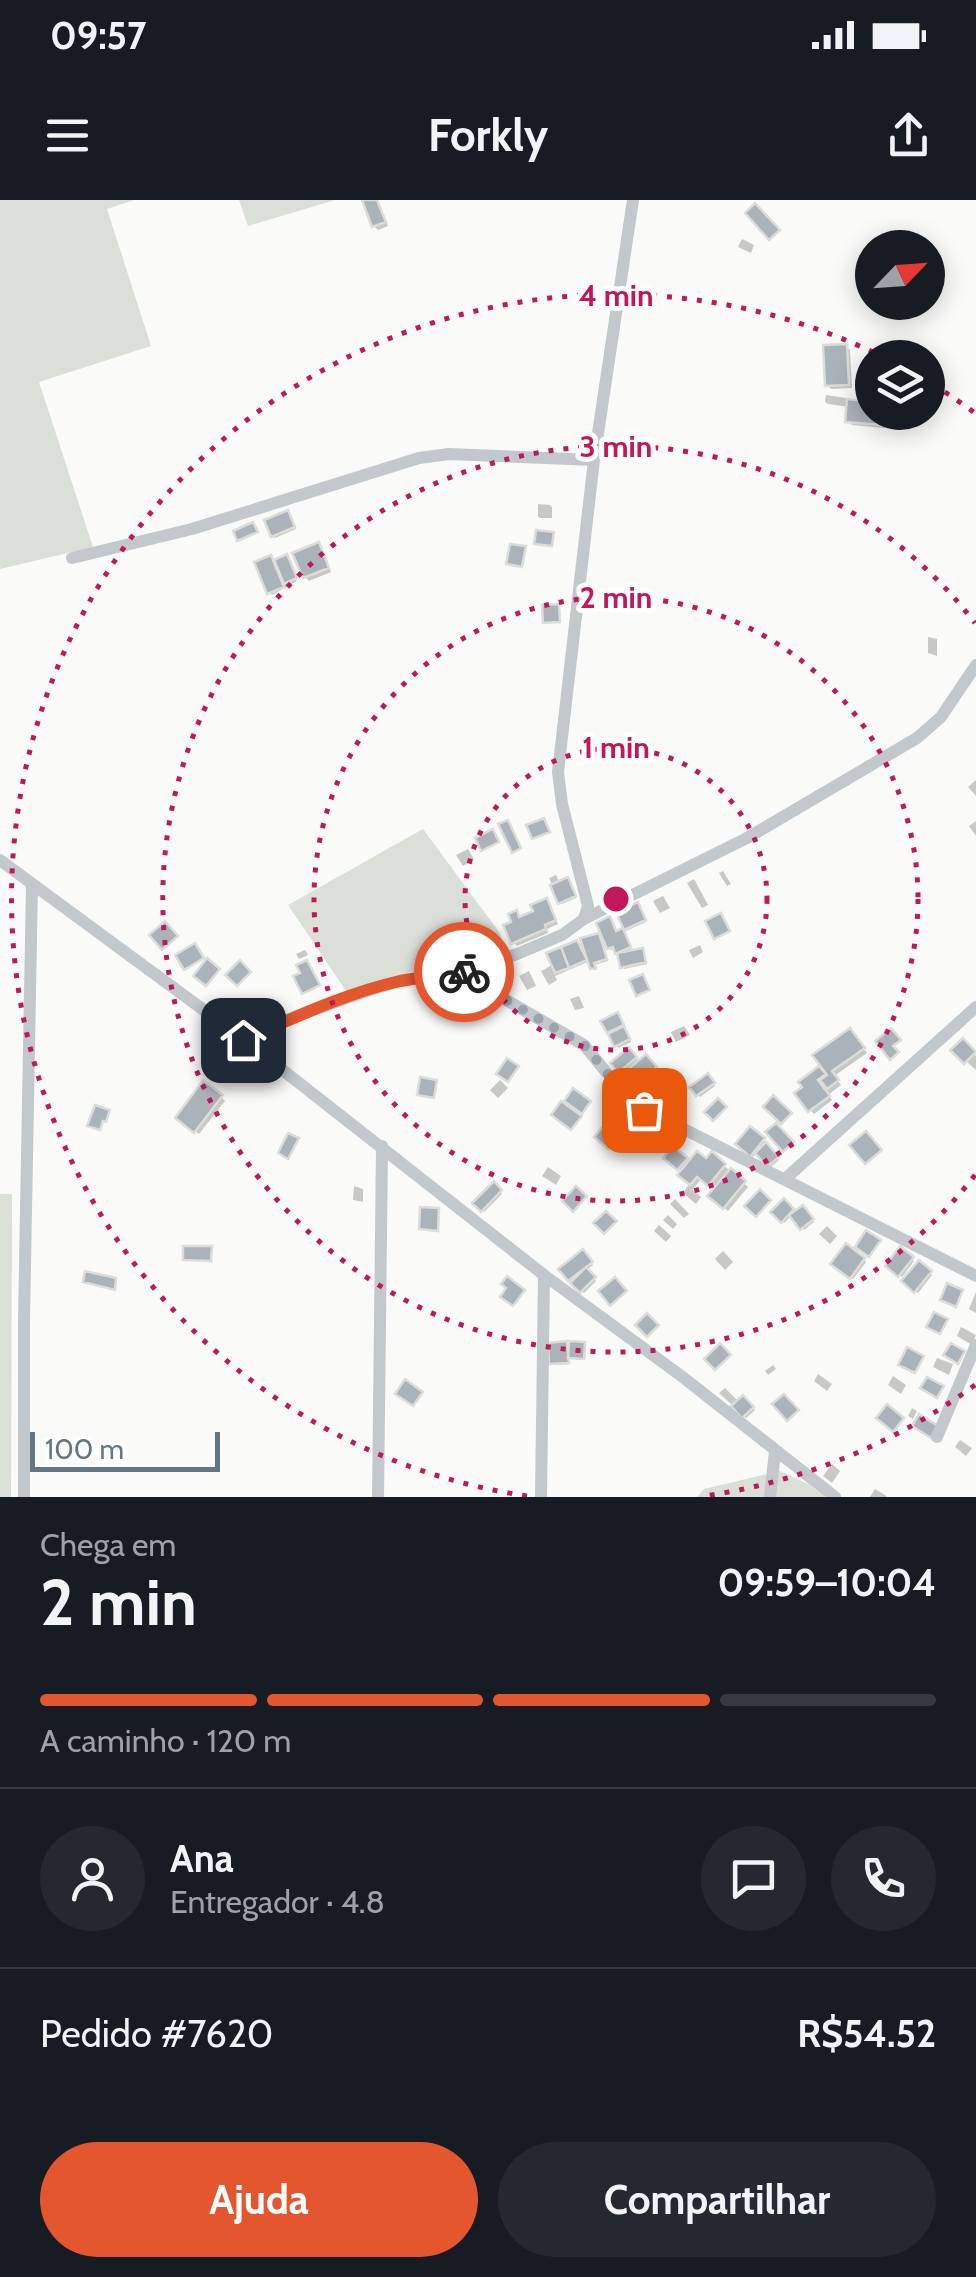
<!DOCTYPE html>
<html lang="pt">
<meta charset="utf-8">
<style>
body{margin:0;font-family:Cabin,sans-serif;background:#242831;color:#f1f3f6;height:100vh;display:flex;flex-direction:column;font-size:38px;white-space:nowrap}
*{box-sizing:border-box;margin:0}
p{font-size:32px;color:#9ea1a6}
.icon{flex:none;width:55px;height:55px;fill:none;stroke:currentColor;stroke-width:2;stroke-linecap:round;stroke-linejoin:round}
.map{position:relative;height:1297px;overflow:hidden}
.side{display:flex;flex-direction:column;background:#171b24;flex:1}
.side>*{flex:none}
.needle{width:65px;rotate:65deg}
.controls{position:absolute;left:855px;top:30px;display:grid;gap:20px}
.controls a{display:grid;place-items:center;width:90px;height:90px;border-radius:50%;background:#171b24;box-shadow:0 5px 25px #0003;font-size:50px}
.scale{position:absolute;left:30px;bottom:25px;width:190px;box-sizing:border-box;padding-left:10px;border:5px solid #657683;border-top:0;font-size:28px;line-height:35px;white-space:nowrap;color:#657683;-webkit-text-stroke:8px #fff;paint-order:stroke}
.pin{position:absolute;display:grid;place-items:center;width:85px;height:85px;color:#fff;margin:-42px;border-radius:20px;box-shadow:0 5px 15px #0006}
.courier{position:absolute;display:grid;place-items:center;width:100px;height:100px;margin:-50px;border:8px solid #e4572e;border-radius:50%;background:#fff;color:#222;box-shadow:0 2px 12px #0007}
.overview em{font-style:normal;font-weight:800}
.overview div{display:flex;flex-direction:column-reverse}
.overview{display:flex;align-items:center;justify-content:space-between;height:170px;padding:0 40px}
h1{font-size:65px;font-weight:800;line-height:75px}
.bar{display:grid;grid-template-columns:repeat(4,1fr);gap:15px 10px;align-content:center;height:120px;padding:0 40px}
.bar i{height:12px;border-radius:8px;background:#363941}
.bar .active{background:#e4572e}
.bar p{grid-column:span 4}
.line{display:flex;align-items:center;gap:25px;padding:0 40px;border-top:2px solid #363941}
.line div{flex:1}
.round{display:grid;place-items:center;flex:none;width:105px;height:105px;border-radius:52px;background:#242831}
.action{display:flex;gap:20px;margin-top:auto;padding:20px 40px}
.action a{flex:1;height:115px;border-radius:60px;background:#e4572e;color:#fff;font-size:40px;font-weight:800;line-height:115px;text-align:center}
.action a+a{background:#242831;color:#f1f3f6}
.status{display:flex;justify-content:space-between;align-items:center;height:70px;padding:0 50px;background:#171b24;direction:ltr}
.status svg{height:28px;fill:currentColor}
header{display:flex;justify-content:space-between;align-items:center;height:130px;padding:0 40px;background:#171b24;font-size:45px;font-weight:800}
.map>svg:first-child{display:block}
.green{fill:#dadfd7}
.shadow{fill:#0003}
.building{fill:#aab3b9;stroke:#dcdcda;stroke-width:2.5}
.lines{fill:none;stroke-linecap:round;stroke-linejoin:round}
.minor{stroke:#c3c8cc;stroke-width:12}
.done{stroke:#99a4ac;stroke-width:10;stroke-dasharray:0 18}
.route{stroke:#e4572e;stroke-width:12}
.ring{fill:none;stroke:#c2185b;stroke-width:5;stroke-dasharray:5 10}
.centre{fill:#c2185b;stroke:#fff;stroke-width:5}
.ring-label{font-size:30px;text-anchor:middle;font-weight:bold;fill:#c2185b;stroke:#fff;stroke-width:10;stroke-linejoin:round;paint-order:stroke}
</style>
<div class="status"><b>09:57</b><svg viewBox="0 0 49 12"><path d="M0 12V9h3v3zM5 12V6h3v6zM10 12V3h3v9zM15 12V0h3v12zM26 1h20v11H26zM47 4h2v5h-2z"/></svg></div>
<header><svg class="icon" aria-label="menu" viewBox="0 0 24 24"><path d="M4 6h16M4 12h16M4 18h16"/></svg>Forkly<svg class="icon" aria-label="share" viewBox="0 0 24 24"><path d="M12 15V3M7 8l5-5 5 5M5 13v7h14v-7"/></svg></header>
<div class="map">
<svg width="976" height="1297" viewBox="0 0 976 1297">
<rect width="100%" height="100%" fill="#fafaf8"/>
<!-- green -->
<path class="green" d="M0 0H134L107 9 151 146 39 182 93 347 0 369Z
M239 0H335L248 26Z
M423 629 499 732 504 745 346 791 288 705Z
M0 994H12L11 1297H0Z
M780 1271 808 1284 825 1297H697L704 1289Z"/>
<!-- shadow -->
<path class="shadow" d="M365 0H378L388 26 378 30 374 26Z
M742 39 754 45 751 53 738 47Z
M846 146 850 150 852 188 831 189 827 185Z
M826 195 846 198 847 202 872 204V212H901L900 227 891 226 886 220 885 228 852 225 848 221 849 207 828 204 825 202Z
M538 304 550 305 552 307V318H540L538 316Z
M290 315 296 329 275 338 273 336Z
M318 345 322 349 331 372 309 381 305 377Z
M286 357 297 381 272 395 270 392 274 362Z
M928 437 937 439V456L928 453Z
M976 580V596L968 587Z
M976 621V636L969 626Z
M468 649 474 659 463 666 456 655Z
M723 671 731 684 727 686 719 673Z
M556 675 560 684 570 682 576 698 562 704 560 702 549 678Z
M694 679 708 705 702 708 687 683Z
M663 696 670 708 660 713 653 701Z
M546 701 558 724 547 729 548 733 517 746 513 742 516 713 522 718 536 712Z
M640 707 646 722 624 732 633 753 643 750 647 764 624 769 616 748 611 750 601 740 608 761 594 765 596 770H594L590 761 555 776 557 780 549 785 547 782 541 771 554 764 587 757 583 740 616 733 626 729 619 713Z
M700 745 703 752 693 758 689 750Z
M305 750 308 755 299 759 296 754Z
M529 771 536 786 527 790 519 776Z
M579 796 584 808 575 810 570 799Z
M619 818 631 842 618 848 604 822Z
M684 826 690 835 676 842 671 832Z
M854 835 867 853 834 876 841 885 828 895 832 900 814 914 797 894 806 887 802 882 823 866Z
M963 842 976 856V870L954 850Z
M629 850 640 863 646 857 657 870 641 884 627 869 622 874 613 864Z
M674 871 681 881 677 884 670 874Z
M665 874 671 885 658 891 651 881Z
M708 876 715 886 700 897 693 887Z
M500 880 508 888 498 898 490 890Z
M650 890 656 897 650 902 645 895Z
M221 897 225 901 199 934 182 921Z
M633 929 645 940 640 946 628 936Z
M750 929 765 942 764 944 779 960 771 967 757 952 753 957 738 944Z
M673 949 690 963 706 962 712 955 748 987 728 1011 711 996 716 990 702 978 692 990 701 997 696 1004 683 993 690 983 683 972 666 958Z
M548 967 561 976 556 985 542 976Z
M494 985 502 994 484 1012 476 1003Z
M354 986 363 989V1002L353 1000Z
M675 999 689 1014 684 1018 670 1004Z
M784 1002 796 1014 803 1008 814 1022 804 1030 792 1015 784 1023 774 1012Z
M668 1015 677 1024 673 1029 663 1020Z
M659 1025 671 1036 666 1042 654 1031Z
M827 1026 837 1036 830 1044 819 1034Z
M846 1047 866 1062 853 1079 833 1064Z
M900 1050 914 1061 902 1077 888 1066Z
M723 1051 733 1062 725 1070 715 1059Z
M583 1052 593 1065 586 1070 596 1081 584 1093 561 1069Z
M919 1064 932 1075 918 1093 904 1081Z
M976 1092V1113L969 1109Z
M961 1127 976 1135 972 1145 957 1136Z
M566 1144 570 1147 583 1144 586 1146 585 1160 569 1159 570 1164 554 1165 552 1163Z
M937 1158 953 1164 949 1175 933 1167Z
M773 1165 776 1169 768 1175 765 1171Z
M818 1174 832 1184 827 1191 814 1181Z
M893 1176 906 1185 901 1194 888 1185Z
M725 1188 739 1202 743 1198 755 1210 746 1218 719 1193Z
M912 1208 917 1211 913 1219 908 1216Z
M960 1240 972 1248 966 1256 955 1247Z
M832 1264 840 1271 832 1283 823 1276Z
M875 1289 885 1295 887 1297H870Z"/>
<!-- building -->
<path class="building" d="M362 0H377L386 22 372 27Z
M755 3 780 30 769 40 745 13Z
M847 144 849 185 825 186 823 145Z
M847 199 872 202V212H883L882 225 845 222Z
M288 310 295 327 271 337 264 320Z
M253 322 258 332 237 341 233 331Z
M536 330 554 332 552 346 534 344Z
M319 342 329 368 303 378 292 353Z
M510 344 526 346 522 367 506 364Z
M287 354 297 378 284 384 274 360Z
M271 355 284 387 267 394 254 362Z
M559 404 560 422 543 423 542 405Z
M544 618 550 632 532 639 526 625Z
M508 620 521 648 512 653 498 624Z
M493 629 499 642 481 651 475 638Z
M568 677 576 696 558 704 550 685Z
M547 698 556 720 545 725 546 729 511 744 503 725 511 722 508 714 517 710 519 717 533 711 530 705Z
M638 702 646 720 624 730 616 712Z
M721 713 730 731 714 739 705 721Z
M610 716 616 731 623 728 631 747 615 754 613 747 607 749 596 723Z
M165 721 178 736 162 750 149 735Z
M599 733 607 759 594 763 596 768 590 769 580 738Z
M577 740 587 760 569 768 561 747Z
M195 743 204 758 184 770 175 755Z
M561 747 569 768 555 773 546 753Z
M643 748 646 762 620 768 617 753Z
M207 758 220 769 206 786 193 776Z
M240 760 251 772 237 786 225 775Z
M307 760 320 785 302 794 293 776 300 773 296 765Z
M643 774 650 790 636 796 629 780Z
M618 812 624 825 607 833 600 821Z
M624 826 630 839 614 847 608 834Z
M850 828 865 848 832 871 839 880 827 889 820 880 827 875 812 855Z
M891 828 901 840 893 846 899 852 890 860 875 841Z
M963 838 976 852 964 864 950 850Z
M629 847 637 857 618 873 610 863Z
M646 854 657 867 637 884 626 871Z
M507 858 519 866 508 882 496 874Z
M819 866 826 874 818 880 830 896 808 912 794 893 802 887 798 882Z
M708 873 715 883 696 896 689 887Z
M420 877 437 880 434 898 417 895Z
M203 880 223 895 194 933 175 918Z
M573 888 591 901 582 914 564 901Z
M773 895 792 913 781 924 763 907Z
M718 898 727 907 713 921 704 912Z
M561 901 582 916 571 930 551 915Z
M95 905 110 910 106 922 103 921 100 930 87 926Z
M776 923 794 942 783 952 765 932Z
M605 924 619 936 608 949 594 937Z
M750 926 765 938 750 957 735 944Z
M866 931 882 950 865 964 849 945Z
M288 933 299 938 288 959 278 953Z
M766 942 779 957 767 967 755 953Z
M673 946 688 958 677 970 663 958Z
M697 951 706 958 712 951 726 964 708 986 697 977 690 985 677 975Z
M731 968 746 981 723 1009 707 996Z
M494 981 502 990 481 1012 472 1003Z
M576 986 587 996 573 1012 562 1001Z
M760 989 771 1000 756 1017 744 1006Z
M784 998 794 1009 781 1023 770 1012Z
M803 1005 814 1019 800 1030 789 1015Z
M420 1007 439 1008 438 1031 419 1029Z
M606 1011 617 1021 604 1034 593 1023Z
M866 1030 881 1040 869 1057 855 1047Z
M846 1043 865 1058 850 1079 830 1064Z
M183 1046H212L211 1061 183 1060Z
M900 1046 914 1057 898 1077 885 1066Z
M583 1049 593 1062 568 1081 558 1069Z
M919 1060 932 1071 914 1093 901 1081Z
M586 1067 596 1077 580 1093 570 1083Z
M85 1071 116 1078 115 1090 83 1082Z
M507 1076 525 1090 513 1106 500 1097 506 1088 501 1084Z
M615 1077 627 1091 610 1106 598 1091Z
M947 1083 963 1090 956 1107 940 1100Z
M934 1112 948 1119 940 1134 926 1127Z
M647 1113 659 1125 647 1137 635 1125Z
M567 1141 569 1163 549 1164 548 1143Z
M569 1141 585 1142 584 1159 568 1158Z
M720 1143 731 1155 715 1170 704 1159Z
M951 1143 965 1151 958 1164 943 1155Z
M907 1147 924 1156 915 1173 898 1165Z
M927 1177 944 1186 937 1198 920 1188Z
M405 1179 423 1192 413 1206 395 1194Z
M784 1194 799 1210 787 1221 772 1204Z
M743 1195 754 1207 742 1218 731 1206Z
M887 1204 904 1218 893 1232 876 1218Z
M919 1214 938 1226 931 1238 912 1226Z"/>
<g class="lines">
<!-- minor -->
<path class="minor" d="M72 358 192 329 419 258 449 254 594 260
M0 660 243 839 544 1075 684 1178 835 1297
M584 719 747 638 917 538 941 517 976 465
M469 771 487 789 584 845 621 890 644 909 976 1076
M243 839 302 814 366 791 399 781 469 771 517 754 562 735 584 719 588 706 562 604 558 572 594 260 633 0
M785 979 976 807
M937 1237 976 1145
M24 1297V1120L32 685
M378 1297 382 946
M541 1297 544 1075
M770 1297 775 1251"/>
</g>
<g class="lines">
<!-- done -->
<path class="done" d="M464 772 469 771 487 789 584 845 621 890 644 910"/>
<!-- route -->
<path class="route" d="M243 840C294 818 346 793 400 781 421 777 442 774 464 772"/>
</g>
<!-- distance rings -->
<g class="ring">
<circle cx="616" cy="699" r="151"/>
<circle cx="616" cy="699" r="302"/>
<path d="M975 975A453 453 0 1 1 975 423"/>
<path d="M975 1185A604 604 0 0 1 705 1296M527 1296A604 604 0 1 1 881 156M932 184A604 604 0 0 1 975 213"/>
</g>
<circle cx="616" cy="699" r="15" class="centre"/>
<g class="ring-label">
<text x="616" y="106">4 min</text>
<text x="616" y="257">3 min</text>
<text x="616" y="408">2 min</text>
<text x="616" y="558">1 min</text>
</g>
</svg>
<div class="controls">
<a><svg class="needle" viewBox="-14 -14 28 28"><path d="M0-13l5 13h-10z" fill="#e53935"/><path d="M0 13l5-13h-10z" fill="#9ea1a6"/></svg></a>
<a><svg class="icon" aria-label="layers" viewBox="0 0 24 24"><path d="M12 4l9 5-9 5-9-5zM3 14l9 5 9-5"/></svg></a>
</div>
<div class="scale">100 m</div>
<div class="pin" style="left:644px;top:910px;background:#ea580c"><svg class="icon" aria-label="bag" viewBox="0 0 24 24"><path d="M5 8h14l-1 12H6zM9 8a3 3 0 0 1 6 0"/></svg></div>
<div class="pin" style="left:243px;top:840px;background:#1f2937"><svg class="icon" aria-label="home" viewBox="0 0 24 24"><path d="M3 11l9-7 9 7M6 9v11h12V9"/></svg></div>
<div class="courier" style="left:464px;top:772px"><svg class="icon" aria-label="bike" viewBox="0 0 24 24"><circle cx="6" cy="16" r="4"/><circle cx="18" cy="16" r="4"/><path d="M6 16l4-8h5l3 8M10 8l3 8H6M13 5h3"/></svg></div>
</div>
<section class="side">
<div class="overview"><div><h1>2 min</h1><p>Chega em</p></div><em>09:59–10:04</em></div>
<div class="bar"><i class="active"></i><i class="active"></i><i class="active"></i><i></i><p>A caminho · 120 m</p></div>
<div class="line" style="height:180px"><a class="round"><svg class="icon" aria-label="person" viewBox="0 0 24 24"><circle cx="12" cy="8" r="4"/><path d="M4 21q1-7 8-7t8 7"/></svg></a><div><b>Ana</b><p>Entregador · 4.8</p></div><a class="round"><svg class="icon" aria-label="chat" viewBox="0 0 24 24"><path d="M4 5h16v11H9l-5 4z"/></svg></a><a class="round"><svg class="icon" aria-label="phone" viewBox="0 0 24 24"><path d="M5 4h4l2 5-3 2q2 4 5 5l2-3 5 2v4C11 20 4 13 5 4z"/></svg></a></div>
<div class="line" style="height:130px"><div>Pedido #7620</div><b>R$54.52</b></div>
<div class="action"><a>Ajuda</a><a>Compartilhar</a></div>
</section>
